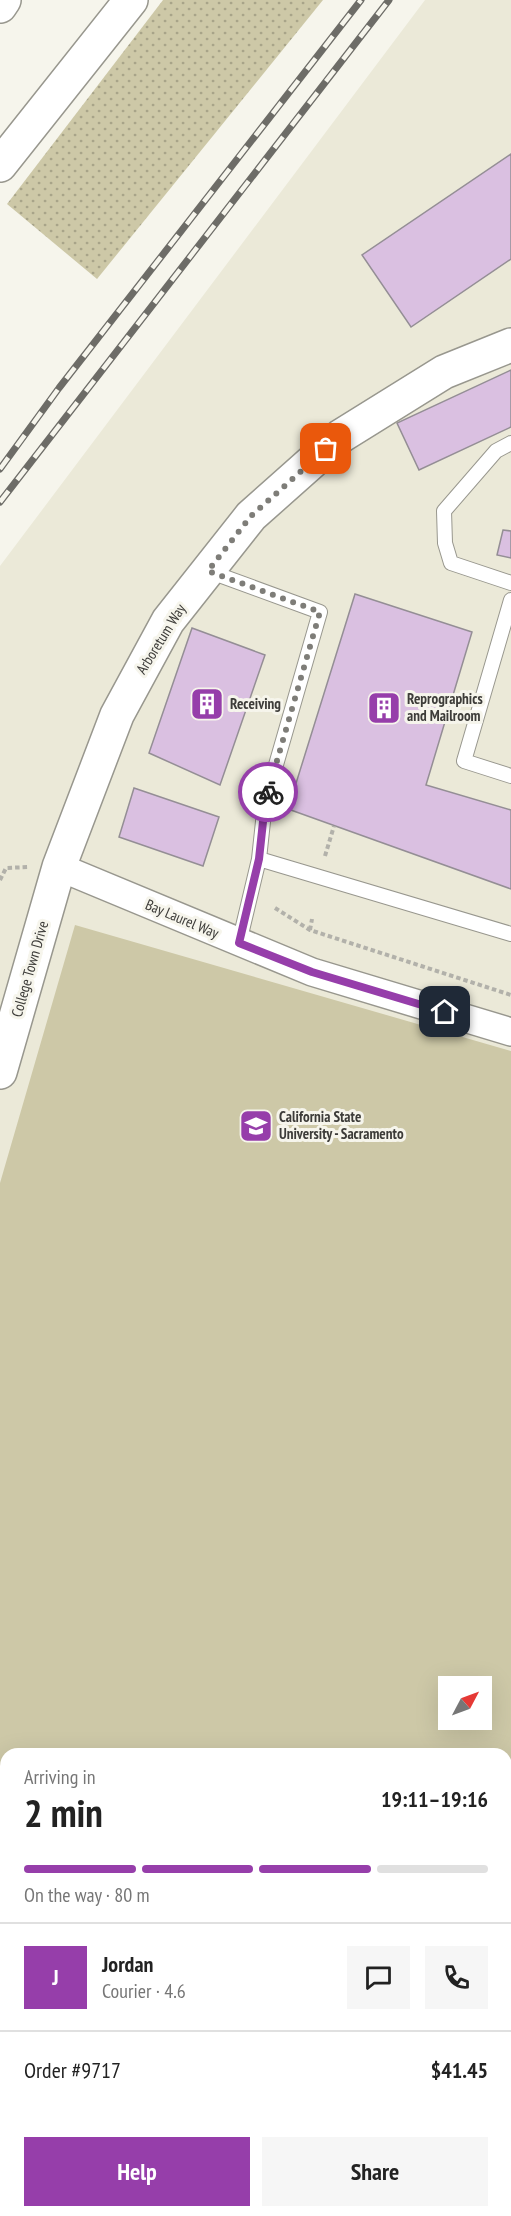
<!DOCTYPE html>
<meta charset="utf-8">
<style>
body{margin:0;font-family:"PT Sans Narrow",sans-serif;background:#f6f6f6;color:#222;height:100vh;display:flex;flex-direction:column;font-size:22px;white-space:nowrap}
*{box-sizing:border-box;margin:0}
p{font-size:20px;color:#767676}
.icon{flex:none;width:33px;height:33px;fill:none;stroke:currentColor;stroke-width:2;stroke-linecap:round;stroke-linejoin:round}
.map{position:relative;flex:1;overflow:hidden}
.details{position:absolute;left:0px;top:1748px;width:512px;height:470px;display:flex;flex-direction:column;background:#fff;border-radius:18px 18px 0 0;box-shadow:0 6px 24px #0002}
.details>*{flex:none}
.needle{width:39px;rotate:49deg}
.buttons{position:absolute;left:438px;top:1676px;display:grid;gap:12px}
.buttons a{display:grid;place-items:center;width:54px;height:54px;border-radius:0px;background:#fff;box-shadow:0 6px 24px #0002;font-size:30px}
.pin{position:absolute;display:grid;place-items:center;width:51px;height:51px;color:#fff;margin:-26px;border-radius:12px;box-shadow:0 3px 9px #0006}
.courier{position:absolute;display:grid;place-items:center;width:60px;height:60px;margin:-30px;border:4px solid #963eaa;border-radius:50%;background:#fff;color:#222;box-shadow:0 2px 8px #0007}
.overview em{font-style:normal;font-weight:800}
.overview div{display:flex;flex-direction:column-reverse}
.overview{display:flex;align-items:center;justify-content:space-between;height:102px;padding:0 24px}
h1{font-size:39px;font-weight:800;line-height:45px}
.bar{display:grid;grid-template-columns:repeat(4,1fr);gap:9px 6px;align-content:center;height:72px;padding:0 24px}
.bar i{height:8px;border-radius:4px;background:#e0e0e0}
.bar .selected{background:#963eaa}
.bar p{grid-column:span 4}
.line{display:flex;align-items:center;gap:15px;padding:0 24px;border-top:2px solid #e0e0e0}
.line div{flex:1}
.round{display:grid;place-items:center;flex:none;width:63px;height:63px;border-radius:0px;background:#f6f6f6}
.action{display:flex;gap:12px;margin-top:auto;padding:12px 24px}
.action a{flex:1;height:69px;border-radius:0px;background:#963eaa;color:#fff;font-size:24px;font-weight:800;line-height:69px;text-align:center}
.action a+a{background:#f6f6f6;color:#222}
.map>svg:first-child{display:block}
.built{fill:#ebe9d8;fill-rule:evenodd}
.grass{fill:url(#grass-dots)}
.pitch{fill:#cdc8a7;fill-rule:evenodd}
.building{fill:#dac0e1;stroke:#948e95;stroke-width:1.5}
.lines{fill:none;stroke-linecap:round;stroke-linejoin:round}
.lane-casing{stroke:#98978e;stroke-width:16}
.street-casing{stroke:#98978e;stroke-width:30}
.secondary-casing{stroke:#98978e;stroke-width:36}
.path{stroke:#b2b1aa;stroke-width:4;stroke-dasharray:4.5 3;stroke-linecap:butt}
.lane{stroke:#fff;stroke-width:14}
.street{stroke:#fff;stroke-width:27}
.secondary{stroke:#fff;stroke-width:33}
.rail-casing{stroke:#6d6c67;stroke-width:7}
.rail{stroke:#f6f5ec;stroke-width:4.5;stroke-dasharray:14;stroke-linecap:butt}
.done{stroke:#7e7d78;stroke-width:6;stroke-dasharray:0 10.8}
.route{stroke:#963eaa;stroke-width:8}
.labels{text-anchor:middle;stroke-width:6;stroke-linejoin:round;paint-order:stroke}
.street-label{font-size:15px;fill:#3d3c39;stroke:#f6f5ec}
.poi-label{font-size:15px;font-weight:bold;fill:#3d3c39;stroke:#f6f5ec;text-anchor:start}
</style>
<div class="map">
<svg width="511" height="2216" viewBox="0 0 511 2216">
<defs>
<pattern id="grass-dots" width="8" height="8" patternUnits="userSpaceOnUse" patternTransform="scale(1.5)"><rect width="8" height="8" fill="#cdc8a7"/><path d="M2 2h.1M6 6h.1" fill="none" stroke="#a8a489" stroke-width="1.8" stroke-linecap="round"/></pattern>
</defs>
<rect width="100%" height="100%" fill="#f6f5ec"/>
<!-- built -->
<path class="built" d="M425 0H511V2216H0V566ZM448 1686H482V1719H448ZM6 1754H506V2211H6Z"/>
<!-- grass -->
<path class="grass" d="M163 0H323L97 279 7 204Z"/>
<!-- pitch -->
<path class="pitch" d="M75 925 511 1051V1868L506 1886V1754H6V2211H506V2102L511 2103V2216H0V1183ZM448 1686H482V1719H448Z"/>
<!-- building -->
<path class="building" d="M511 154V259L411 327 362 255Z
M511 370V427L419 470 397 423Z
M503 530 511 531V558L497 555Z
M355 594 472 632 426 785 511 810V889L288 809Z
M192 628 265 655 220 785 149 753Z
M134 788 219 817 203 866 119 837Z
M511 1936V1963L506 1961V1952Z"/>
<g class="lines">
<defs>
<path id="lane" d="M511 443 496 451 444 511 445 543 451 563 511 583
M208 571 320 612 265 803 259 859
M511 600 464 761 511 776
M239 943 259 859 511 934"/>
<path id="street" d="M59 867 312 972 511 1032"/>
<path id="secondary" d="M0 6 4 0
M0 165 131 0
M0 1072 59 867 117 715 168 621 251 516 341 436 444 372 511 345"/>
</defs>
<!-- lane casing -->
<use href="#lane" class="lane-casing"/>
<!-- street casing -->
<use href="#street" class="street-casing"/>
<!-- secondary casing -->
<use href="#secondary" class="secondary-casing"/>
<!-- path -->
<path class="path" d="M325 856 334 826
M0 880 6 868 28 867
M275 908 310 930 511 995
M310 930 312 919
M506 1924 511 1907
M506 2001 511 2003
M441 2216 442 2211"/>
<!-- lane -->
<use href="#lane" class="lane"/>
<!-- street -->
<use href="#street" class="street"/>
<!-- secondary -->
<use href="#secondary" class="secondary"/>
<defs>
<path id="rail" d="M0 469 59 388 361 0
M0 502 389 0"/>
</defs>
<!-- rail casing -->
<use href="#rail" class="rail-casing"/>
<!-- rail -->
<use href="#rail" class="rail"/>
</g>
<g class="lines">
<!-- done -->
<path class="done" d="M268 792 320 612 208 571 251 516 326 449"/>
<!-- route -->
<path class="route" d="M268 792 265 803 259 859 239 943 312 972 445 1012"/>
</g>
<!-- icons -->
<defs>
<symbol id="building-square" viewBox="-11 -11 22 22"><rect x="-9" y="-9" width="18" height="18" rx="4" fill="#963eaa" stroke="#f6f5ec"/><path d="M-4-6H4V6H1V3H-1V6H-4ZM-2.5-4.3h1.7v1.8h-1.7ZM.8-4.3h1.7v1.8H.8ZM-2.5-1h1.7V.8h-1.7ZM.8-1h1.7V.8H.8Z" fill="#fff"/></symbol>
<symbol id="university-square" viewBox="-11 -11 22 22"><rect x="-9" y="-9" width="18" height="18" rx="4" fill="#963eaa" stroke="#f6f5ec"/><path d="M0-5L7-2L0 1L-7-2ZM-4 1L0 2.5L4 1V4Q0 6-4 4Z" fill="#fff"/></symbol>
</defs>
<g fill-rule="evenodd">
<use href="#building-square" x="188" y="685" width="38" height="38"/>
<use href="#building-square" x="365" y="689" width="38" height="38"/>
<use href="#university-square" x="237" y="1107" width="38" height="38"/>
</g>
<g class="labels">
<!-- street labels -->
<g class="street-label">
<text transform="translate(161 639) rotate(-58)" y="5">Arboretum Way</text>
<text transform="translate(182 919) rotate(23)" y="5">Bay Laurel Way</text>
<text transform="translate(30 969) rotate(-74)" y="5">College Town Drive</text>
</g>
<!-- poi labels -->
<g class="poi-label">
<text x="407" y="704">Reprographics<tspan x="407" dy="17">and Mailroom</tspan></text>
<text x="230" y="709">Receiving</text>
<text x="279" y="1122">California State<tspan x="279" dy="17">University - Sacramento</tspan></text>
</g>
</g>
</svg>
<div class="buttons">
<a><svg class="needle" viewBox="-14 -14 28 28"><path d="M0-13l5 13h-10z" fill="#e53935"/><path d="M0 13l5-13h-10z" fill="#767676"/></svg></a>
</div>
<div class="pin" style="left:326px;top:449px;background:#ea580c"><svg class="icon" aria-label="bag" viewBox="0 0 24 24"><path d="M5 8h14l-1 12H6zM9 8a3 3 0 0 1 6 0"/></svg></div>
<div class="pin" style="left:445px;top:1012px;background:#1f2937"><svg class="icon" aria-label="home" viewBox="0 0 24 24"><path d="M3 11l9-7 9 7M6 9v11h12V9"/></svg></div>
<div class="courier" style="left:268px;top:792px"><svg class="icon" aria-label="bike" viewBox="0 0 24 24"><circle cx="6" cy="16" r="4"/><circle cx="18" cy="16" r="4"/><path d="M6 16l4-8h5l3 8M10 8l3 8H6M13 5h3"/></svg></div>
<section class="details">
<div class="overview"><div><h1>2 min</h1><p>Arriving in</p></div><em>19:11–19:16</em></div>
<div class="bar"><i class="selected"></i><i class="selected"></i><i class="selected"></i><i></i><p>On the way · 80 m</p></div>
<div class="line" style="height:108px"><b class="round" style="background:#963eaa;color:#fff">J</b><div><b>Jordan</b><p>Courier · 4.6</p></div><a class="round"><svg class="icon" aria-label="chat" viewBox="0 0 24 24"><path d="M4 5h16v11H9l-5 4z"/></svg></a><a class="round"><svg class="icon" aria-label="phone" viewBox="0 0 24 24"><path d="M5 4h4l2 5-3 2q2 4 5 5l2-3 5 2v4C11 20 4 13 5 4z"/></svg></a></div>
<div class="line" style="height:78px"><div>Order #9717</div><b>$41.45</b></div>
<div class="action"><a>Help</a><a>Share</a></div>
</section>
</div>
